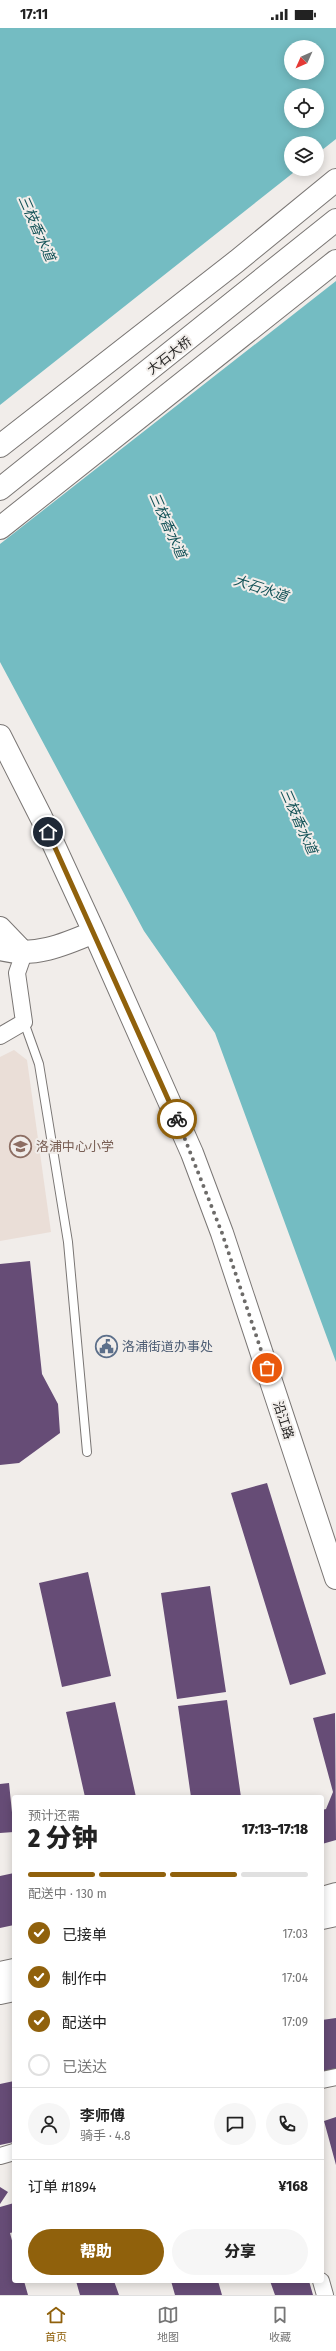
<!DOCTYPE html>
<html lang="zh">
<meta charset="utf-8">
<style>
body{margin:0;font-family:"Fira Sans Condensed","Noto Sans SC",sans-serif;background:#f6f6f6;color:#222;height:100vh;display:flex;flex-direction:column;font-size:15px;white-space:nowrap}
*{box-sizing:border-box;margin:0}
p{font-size:13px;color:#767676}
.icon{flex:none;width:22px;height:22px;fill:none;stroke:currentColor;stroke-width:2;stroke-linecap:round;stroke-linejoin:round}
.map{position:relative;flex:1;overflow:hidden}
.panel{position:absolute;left:12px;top:1767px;width:312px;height:488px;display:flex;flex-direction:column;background:#fff;border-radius:4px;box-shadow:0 2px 10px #0003}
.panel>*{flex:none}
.needle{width:26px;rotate:225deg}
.buttons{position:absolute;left:284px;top:12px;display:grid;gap:8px}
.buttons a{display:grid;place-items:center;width:40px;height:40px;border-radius:50%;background:#fff;box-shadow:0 2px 10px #0003;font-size:20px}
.pin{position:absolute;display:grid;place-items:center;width:34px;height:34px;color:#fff;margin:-17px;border:2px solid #fff;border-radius:50%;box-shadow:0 1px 4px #0007}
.courier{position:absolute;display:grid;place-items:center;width:40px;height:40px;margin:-20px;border:3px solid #90610c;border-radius:50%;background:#fff;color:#222;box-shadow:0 1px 5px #0007}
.overview em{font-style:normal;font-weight:800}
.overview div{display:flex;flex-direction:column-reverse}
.overview{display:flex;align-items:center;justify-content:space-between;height:68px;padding:0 16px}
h1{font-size:26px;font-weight:800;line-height:30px}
.bar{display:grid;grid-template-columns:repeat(4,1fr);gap:6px 4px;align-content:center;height:48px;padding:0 16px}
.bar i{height:5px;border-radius:3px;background:#e0e0e0}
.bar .current{background:#90610c}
.bar p{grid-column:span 4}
.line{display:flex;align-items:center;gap:10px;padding:0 16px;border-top:1px solid #e0e0e0}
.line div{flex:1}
.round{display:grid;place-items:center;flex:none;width:42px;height:42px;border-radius:21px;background:#f6f6f6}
ol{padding:0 16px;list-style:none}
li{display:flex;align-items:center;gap:12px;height:44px}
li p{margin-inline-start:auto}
li .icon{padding:4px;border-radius:50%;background:#90610c;color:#fff;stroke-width:4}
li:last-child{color:#767676}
li i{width:22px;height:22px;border:2px solid #e0e0e0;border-radius:50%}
.primary-button{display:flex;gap:8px;margin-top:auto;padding:8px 16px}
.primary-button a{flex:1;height:46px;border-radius:24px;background:#90610c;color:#fff;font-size:16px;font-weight:800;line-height:46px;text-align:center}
.primary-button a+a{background:#f6f6f6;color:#222}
.status{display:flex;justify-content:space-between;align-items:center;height:28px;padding:0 20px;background:#fff;direction:ltr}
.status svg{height:11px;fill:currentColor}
.tab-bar{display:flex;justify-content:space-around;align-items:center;height:56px;border-top:1px solid #e0e0e0;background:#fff;font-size:11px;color:#767676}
.tab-bar a{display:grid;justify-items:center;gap:2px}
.tab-bar .current{color:#90610c}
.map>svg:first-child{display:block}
.built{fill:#eaded7}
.water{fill:#74bcc2;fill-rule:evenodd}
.pier{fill:#f1edea}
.building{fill:#664c76}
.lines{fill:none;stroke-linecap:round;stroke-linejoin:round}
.lane-casing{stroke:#7a7674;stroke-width:10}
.street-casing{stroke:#7a7674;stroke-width:18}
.secondary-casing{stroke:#7a7674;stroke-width:24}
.highway-casing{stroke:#7a7674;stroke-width:24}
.lane{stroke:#fff;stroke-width:8}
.street{stroke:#fff;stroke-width:16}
.secondary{stroke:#fff;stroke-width:22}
.highway{stroke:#fff;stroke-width:22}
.done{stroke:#6d6b69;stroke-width:4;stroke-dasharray:0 7.2}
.route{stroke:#90610c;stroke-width:5}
.labels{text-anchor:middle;stroke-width:4;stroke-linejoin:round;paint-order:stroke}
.street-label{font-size:13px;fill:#262524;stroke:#f1edea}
.education-label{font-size:13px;fill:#785e54;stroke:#f1edea;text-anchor:start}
.service-label{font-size:13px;fill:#4e5e75;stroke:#f1edea;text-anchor:start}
.water-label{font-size:14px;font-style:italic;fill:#145358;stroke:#f1edea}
</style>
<div class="status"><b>17:11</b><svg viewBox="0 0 49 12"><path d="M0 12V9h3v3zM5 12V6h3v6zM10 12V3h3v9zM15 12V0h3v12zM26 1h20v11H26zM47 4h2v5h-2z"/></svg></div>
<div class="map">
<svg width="336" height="2267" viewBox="0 0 336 2267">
<rect width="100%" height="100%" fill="#f1edea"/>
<!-- built -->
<path class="built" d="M14 1022 27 1032 51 1204 0 1213V1029Z"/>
<!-- water -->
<path class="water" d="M0 0H336V1334L215 1005 144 903 0 634ZM291 19H317V45H291ZM291 67H317V93H291ZM291 115H317V141H291Z"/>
<!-- pier -->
<path class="pier" d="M336 111V253L0 516V377L298 141H317V126Z"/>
<!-- building -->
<path class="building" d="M30 1233 42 1346 58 1376 60 1405 19 1435 0 1437V1236Z
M267 1455 326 1646 290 1657 231 1465Z
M88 1544 111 1648 62 1659 39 1555Z
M210 1558 226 1664 177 1671 161 1565Z
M227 1672 241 1769H191L178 1678Z
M115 1674 136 1769H85L66 1684Z
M335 1685 336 1812 322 1816V1782L326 1781 333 1764 313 1690Z
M9 1755 14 1804 0 1805V1756Z
M14 1845V1897L0 1900V1848Z
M336 1990V2046L322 2049V1992Z
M14 2053V2114L0 2117V2056Z
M336 2089V2137L324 2093Z
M0 2159 8 2164 0 2176Z
M14 2175V2204L10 2205 14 2220V2253H24L28 2267H0V2179Z
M76 2253H114L119 2267H80Z
M171 2253H218L222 2267H175Z
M270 2253H309L313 2267H275Z"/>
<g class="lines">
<defs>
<path id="lane" d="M24 994 39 1036 68 1214 87 1424"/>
<path id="street" d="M0 1008 24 994 17 945 24 925
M322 2052 336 2049
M0 2128 14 2124
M321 2253 325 2267"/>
<path id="secondary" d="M0 708 41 789 94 904 192 1125 222 1205 336 1550
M0 900 24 925
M0 921C33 930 64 917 94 904
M322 1870 336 1866
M322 1890 336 1887
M0 1945 14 1942
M0 1965 14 1962"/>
<path id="highway" d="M0 418 237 233 336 152
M0 461 336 192
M0 500 336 233"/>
</defs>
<!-- lane casing -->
<use href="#lane" class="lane-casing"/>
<!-- street casing -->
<use href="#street" class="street-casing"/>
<!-- secondary casing -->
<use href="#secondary" class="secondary-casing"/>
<!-- highway casing -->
<use href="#highway" class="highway-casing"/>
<!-- lane -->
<use href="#lane" class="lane"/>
<!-- street -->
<use href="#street" class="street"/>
<!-- secondary -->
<use href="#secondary" class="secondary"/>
<!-- highway -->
<use href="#highway" class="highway"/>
</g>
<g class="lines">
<!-- done -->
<path class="done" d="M177 1091 222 1205 267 1340"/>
<!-- route -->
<path class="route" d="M48 804 177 1091"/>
</g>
<!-- icons -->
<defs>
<symbol id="school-ring" viewBox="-11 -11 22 22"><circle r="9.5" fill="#f1edea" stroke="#8d6e63" stroke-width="1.5"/><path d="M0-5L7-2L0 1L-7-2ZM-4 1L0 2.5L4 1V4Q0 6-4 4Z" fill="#8d6e63"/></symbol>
<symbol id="civic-ring" viewBox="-11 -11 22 22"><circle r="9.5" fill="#f1edea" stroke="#5c6f8a" stroke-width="1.5"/><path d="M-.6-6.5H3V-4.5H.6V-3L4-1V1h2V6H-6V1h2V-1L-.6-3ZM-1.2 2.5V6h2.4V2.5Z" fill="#5c6f8a"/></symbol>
</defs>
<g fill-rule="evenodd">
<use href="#school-ring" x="8" y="1106" width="25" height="25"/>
<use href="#civic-ring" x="94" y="1306" width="25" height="25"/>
</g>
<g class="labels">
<!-- street labels -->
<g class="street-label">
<text transform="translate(169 327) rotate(-38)" y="5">大石大桥</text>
<text transform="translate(284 1392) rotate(72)" y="5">沿江路</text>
</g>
<!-- education labels -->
<g class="education-label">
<text x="36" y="1123">洛浦中心小学</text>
</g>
<!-- service labels -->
<g class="service-label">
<text x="122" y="1323">洛浦街道办事处</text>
</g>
<!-- water labels -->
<g class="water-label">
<text transform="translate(37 200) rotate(66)" y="5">三枝香水道</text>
<text transform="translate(168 497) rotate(66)" y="5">三枝香水道</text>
<text transform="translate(261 560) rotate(18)" y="5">大石水道</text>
<text transform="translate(299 793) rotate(66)" y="5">三枝香水道</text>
</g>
</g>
</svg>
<div class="buttons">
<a><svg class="needle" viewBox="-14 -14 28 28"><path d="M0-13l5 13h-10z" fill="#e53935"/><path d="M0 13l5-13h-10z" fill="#767676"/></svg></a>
<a><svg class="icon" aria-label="locate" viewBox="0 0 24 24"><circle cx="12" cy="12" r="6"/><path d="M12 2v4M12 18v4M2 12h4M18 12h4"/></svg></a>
<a><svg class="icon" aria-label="layers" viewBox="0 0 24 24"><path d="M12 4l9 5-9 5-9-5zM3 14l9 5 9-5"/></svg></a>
</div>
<div class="pin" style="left:267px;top:1340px;background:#ea580c"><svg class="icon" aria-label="bag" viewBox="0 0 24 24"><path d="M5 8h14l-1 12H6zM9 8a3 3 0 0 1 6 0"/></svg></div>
<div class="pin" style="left:48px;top:804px;background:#1f2937"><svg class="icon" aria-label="home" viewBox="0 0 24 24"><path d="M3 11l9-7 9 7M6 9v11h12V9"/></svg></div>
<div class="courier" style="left:177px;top:1091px"><svg class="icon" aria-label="bike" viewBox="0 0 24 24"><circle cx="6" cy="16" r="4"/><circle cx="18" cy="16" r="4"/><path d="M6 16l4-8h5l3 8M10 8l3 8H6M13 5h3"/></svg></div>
<section class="panel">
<div class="overview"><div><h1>2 分钟</h1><p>预计还需</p></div><em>17:13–17:18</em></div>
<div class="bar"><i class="current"></i><i class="current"></i><i class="current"></i><i></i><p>配送中 · 130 m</p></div>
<ol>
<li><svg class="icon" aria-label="check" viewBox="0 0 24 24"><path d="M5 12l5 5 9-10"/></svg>已接单<p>17:03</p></li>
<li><svg class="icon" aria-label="check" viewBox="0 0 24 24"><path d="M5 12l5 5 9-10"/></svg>制作中<p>17:04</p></li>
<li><svg class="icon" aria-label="check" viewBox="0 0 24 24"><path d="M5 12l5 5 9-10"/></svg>配送中<p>17:09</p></li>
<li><i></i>已送达</li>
</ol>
<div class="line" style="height:72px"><a class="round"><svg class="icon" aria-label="person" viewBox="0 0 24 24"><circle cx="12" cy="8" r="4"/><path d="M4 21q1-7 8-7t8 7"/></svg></a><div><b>李师傅</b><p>骑手 · 4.8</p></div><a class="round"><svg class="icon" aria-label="chat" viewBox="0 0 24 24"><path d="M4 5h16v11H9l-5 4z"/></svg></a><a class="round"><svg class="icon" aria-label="phone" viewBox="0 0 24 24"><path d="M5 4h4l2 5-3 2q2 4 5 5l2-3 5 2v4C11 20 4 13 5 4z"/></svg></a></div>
<div class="line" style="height:52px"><div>订单 #1894</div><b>¥168</b></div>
<div class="primary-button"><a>帮助</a><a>分享</a></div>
</section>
</div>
<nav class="tab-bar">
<a class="current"><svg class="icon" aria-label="home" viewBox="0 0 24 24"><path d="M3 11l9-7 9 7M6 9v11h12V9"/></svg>首页</a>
<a><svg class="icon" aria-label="map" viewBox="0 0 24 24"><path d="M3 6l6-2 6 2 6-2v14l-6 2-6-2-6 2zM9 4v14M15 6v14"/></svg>地图</a>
<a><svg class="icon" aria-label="saved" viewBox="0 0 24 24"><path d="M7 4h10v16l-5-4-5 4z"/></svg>收藏</a>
</nav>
